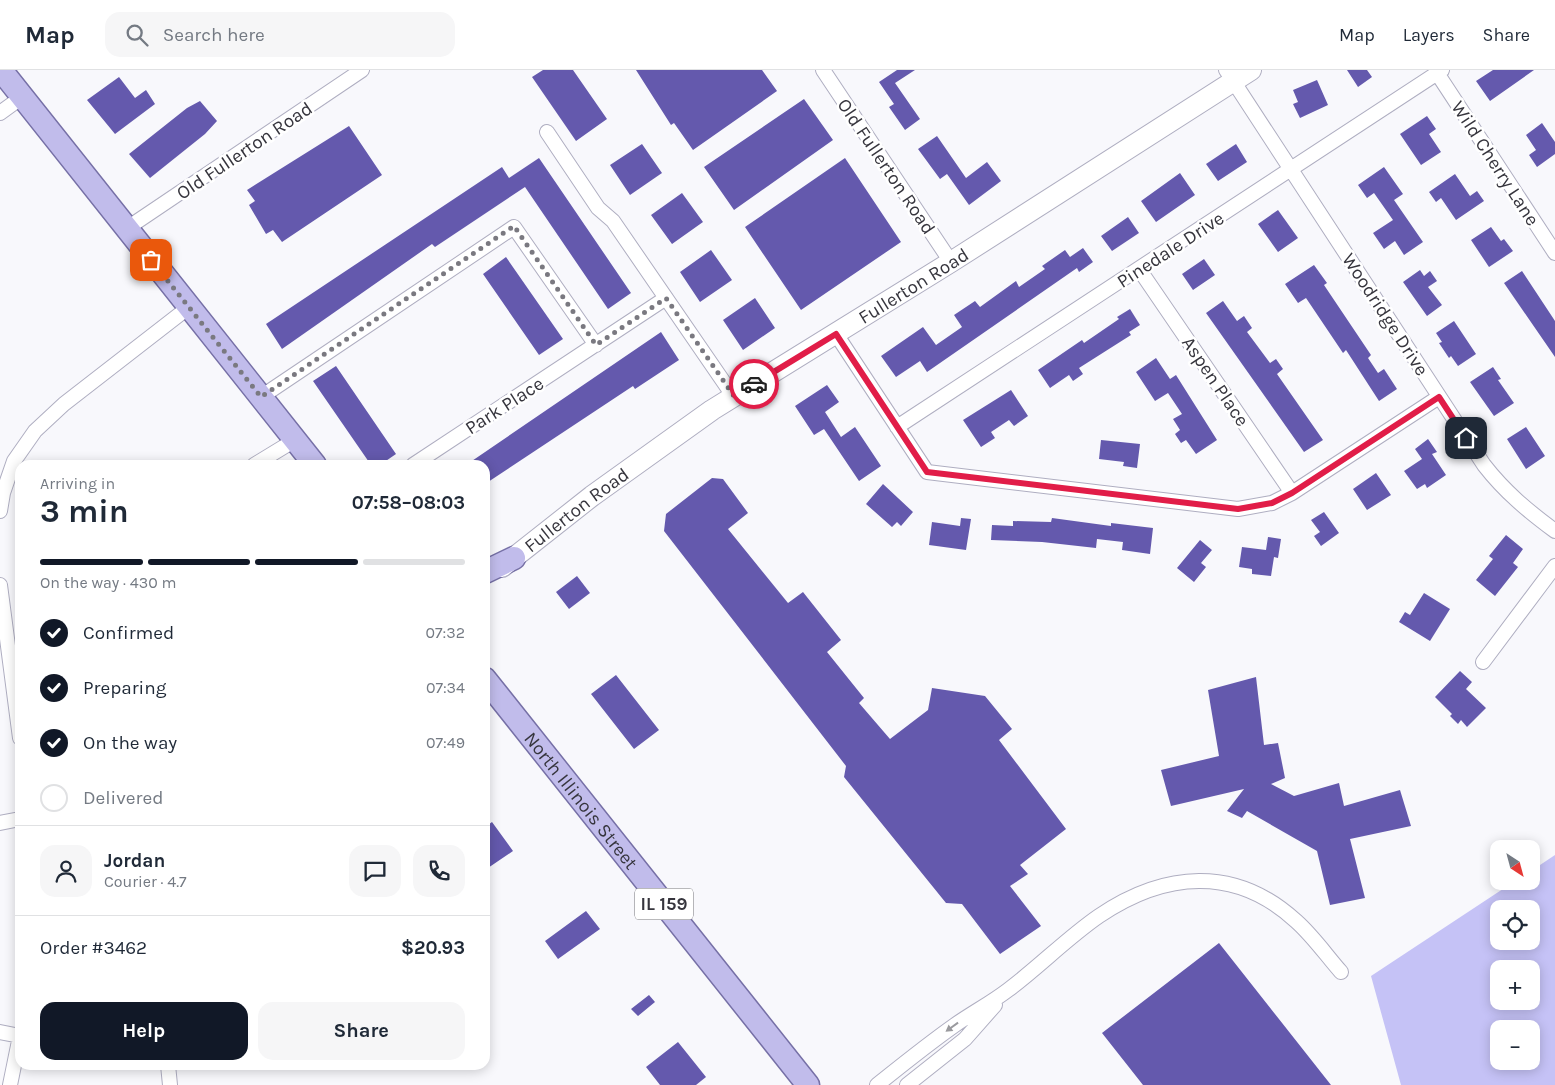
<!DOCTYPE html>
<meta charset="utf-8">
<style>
body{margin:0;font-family:Karla,sans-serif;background:#f6f6f7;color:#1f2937;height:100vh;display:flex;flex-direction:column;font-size:19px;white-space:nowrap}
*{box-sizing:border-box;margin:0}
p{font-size:16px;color:#747a83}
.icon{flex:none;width:28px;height:28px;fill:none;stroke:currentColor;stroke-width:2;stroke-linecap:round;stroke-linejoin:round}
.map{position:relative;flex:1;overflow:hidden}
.drawer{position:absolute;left:15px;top:390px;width:475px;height:610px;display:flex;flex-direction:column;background:#fff;border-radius:15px;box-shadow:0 2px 12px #0003}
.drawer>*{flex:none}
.needle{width:32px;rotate:144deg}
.fabs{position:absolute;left:1490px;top:770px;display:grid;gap:10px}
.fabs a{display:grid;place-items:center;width:50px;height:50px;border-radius:10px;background:#fff;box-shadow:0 2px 12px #0003;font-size:25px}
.pin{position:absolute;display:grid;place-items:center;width:42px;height:42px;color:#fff;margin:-21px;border-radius:10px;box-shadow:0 2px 8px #0006}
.courier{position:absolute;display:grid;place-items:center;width:50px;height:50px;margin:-25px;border:4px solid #e11d48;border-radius:50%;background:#fff;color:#222;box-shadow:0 1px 6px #0007}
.head em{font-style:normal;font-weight:700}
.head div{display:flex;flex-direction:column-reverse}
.head{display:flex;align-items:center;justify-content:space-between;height:85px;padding:0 25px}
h1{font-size:32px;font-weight:700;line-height:38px}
.bar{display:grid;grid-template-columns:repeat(4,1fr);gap:8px 5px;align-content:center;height:60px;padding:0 25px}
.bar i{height:6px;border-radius:4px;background:#e0e1e3}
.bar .active{background:#111827}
.bar p{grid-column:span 4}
.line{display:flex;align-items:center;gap:12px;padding:0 25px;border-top:1px solid #e0e1e3}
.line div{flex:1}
.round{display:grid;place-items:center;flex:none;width:52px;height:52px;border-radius:15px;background:#f6f6f7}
ol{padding:0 25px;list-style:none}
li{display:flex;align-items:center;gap:15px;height:55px}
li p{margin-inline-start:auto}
li .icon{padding:5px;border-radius:50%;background:#111827;color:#fff;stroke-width:4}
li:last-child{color:#747a83}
li i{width:28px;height:28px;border:2px solid #e0e1e3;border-radius:50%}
.action{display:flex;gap:10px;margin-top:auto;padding:10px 25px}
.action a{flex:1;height:58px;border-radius:15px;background:#111827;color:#fff;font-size:20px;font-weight:700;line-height:58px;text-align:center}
.action a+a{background:#f6f6f7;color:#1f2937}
header{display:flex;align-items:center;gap:30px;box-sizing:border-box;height:70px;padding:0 25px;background:#fff;border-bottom:1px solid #e0e1e3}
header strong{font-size:24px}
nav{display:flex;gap:28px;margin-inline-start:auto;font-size:18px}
.search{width:350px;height:45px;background:#f6f6f7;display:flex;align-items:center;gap:12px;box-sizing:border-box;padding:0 18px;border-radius:15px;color:#747a83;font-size:19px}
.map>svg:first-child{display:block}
.green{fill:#c5c2f6;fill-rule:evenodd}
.building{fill:#6459ad}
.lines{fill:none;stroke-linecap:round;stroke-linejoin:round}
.street-casing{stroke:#afaec1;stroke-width:16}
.secondary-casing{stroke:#afaec1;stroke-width:22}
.primary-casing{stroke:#7670a6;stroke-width:25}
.street{stroke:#fff;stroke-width:14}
.secondary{stroke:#fff;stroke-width:20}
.primary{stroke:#c1bceb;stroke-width:22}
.oneway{fill:#9a9a9e}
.done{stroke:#7a7980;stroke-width:5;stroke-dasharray:0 9}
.route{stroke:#e11d48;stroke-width:6}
.labels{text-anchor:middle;stroke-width:5;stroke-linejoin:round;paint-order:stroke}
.shield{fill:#fff;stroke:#727277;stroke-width:1}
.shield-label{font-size:18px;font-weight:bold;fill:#36353d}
.street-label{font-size:19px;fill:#36353d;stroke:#fff}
</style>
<header>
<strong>Map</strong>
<div class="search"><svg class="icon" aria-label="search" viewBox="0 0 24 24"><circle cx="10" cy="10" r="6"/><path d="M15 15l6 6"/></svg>Search here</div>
<nav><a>Map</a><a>Layers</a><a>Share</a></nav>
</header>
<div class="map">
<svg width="1555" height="1015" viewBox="0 0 1555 1015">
<rect width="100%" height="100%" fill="#f8f8fc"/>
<!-- green -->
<path class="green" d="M1555 785V1015H1401L1371 906 1515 811H1531V801ZM1499 839H1531V871H1499ZM1499 899H1531V931H1499ZM1499 959H1531V991H1499Z"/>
<!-- building -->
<path class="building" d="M543 0H573L607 49 576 71 532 7Z
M636 0H762L777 21 693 80 674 53 671 55Z
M897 0H915L895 13 920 49 905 60 889 37 894 34 879 12Z
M1347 0H1367L1372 7 1358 17Z
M1493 0H1534L1490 31 1476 11Z
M119 7 135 28 146 20 155 34 115 64 87 30Z
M1317 10 1328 35 1300 48 1293 34 1298 32 1293 20Z
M804 29 833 70 734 140 704 97Z
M200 31 217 51 205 64 150 108 129 84 187 38Z
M1427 46 1436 59 1429 64 1441 82 1421 95 1400 64Z
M1542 53 1555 72V84L1537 97 1529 85 1536 80 1526 65Z
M349 56 382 105 282 172 273 160 266 164 249 135 255 131 247 120Z
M937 66 966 108 987 92 1001 111 969 135 947 104 940 109 918 79Z
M642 74 662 103 630 125 610 95Z
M1236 74 1247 92 1218 111 1206 94Z
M539 88 631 223 608 239 525 117 435 177 432 174 282 279 266 254 502 97 509 108Z
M845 88 901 172 801 240 745 157Z
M1384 97 1403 124 1394 130 1423 172 1404 185 1395 171 1384 179 1373 163 1393 150 1374 123 1367 128 1358 115Z
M1180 103 1195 125 1156 152 1141 131Z
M1455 104 1470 126 1477 121 1484 131 1456 150 1441 128 1436 132 1429 122Z
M682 123 703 152 672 174 651 145Z
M1278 140 1298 168 1278 182 1258 154Z
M1128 147 1139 163 1112 181 1101 166Z
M1491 157 1501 171 1504 169 1513 181 1489 197 1471 170Z
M1083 178 1093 192 1079 202 1077 198 927 302 920 291 896 307 881 286 923 257 936 275 962 257 954 245 975 231 980 237 1016 211 1019 217 1045 199 1042 196 1065 180 1070 187Z
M711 180 732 210 700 232 680 202Z
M506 187 563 269 539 285 483 204Z
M1204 189 1215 205 1193 220 1182 204Z
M1314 195 1327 213 1324 215 1371 285 1368 288 1378 303 1384 299 1397 319 1379 331 1346 280 1343 283 1306 228 1298 233 1285 214Z
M1420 200 1424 206 1430 201 1437 211 1428 217 1442 235 1427 246 1403 212Z
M1522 201 1555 251V287L1504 213Z
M755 228 775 258 743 280 723 250Z
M1223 231 1237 251 1244 246 1252 258 1247 262 1270 293 1276 289 1283 299 1277 304 1323 370 1304 382 1206 243Z
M1130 239 1140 255 1129 262 1131 265 1079 298 1083 304 1073 311 1069 305 1050 318 1038 300 1082 270 1084 273 1119 249 1117 247Z
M1454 251 1476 284 1458 296 1451 286 1449 288 1439 273 1442 272 1436 263Z
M661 262 679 290 635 319 633 316 485 414V395H466Z
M1156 288 1170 309 1176 305 1217 370 1196 384 1186 370 1181 373 1175 364 1180 360 1173 349 1182 344 1168 323 1155 331 1136 302Z
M336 296 396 384 380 395H371L313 311Z
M1493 297 1501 309 1498 310 1514 333 1494 346 1470 312Z
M827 315 839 332 825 342 841 367 855 357 881 396 859 411 824 359 814 365 795 336Z
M1011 320 1028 346 1014 356 1009 350 991 362 995 368 981 377 963 350Z
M1526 357 1545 386 1526 399 1507 369Z
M1428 369 1437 382 1432 384 1446 405 1427 418 1425 414 1417 419 1404 401 1422 389 1415 379Z
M1101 370 1140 374 1137 398 1123 396 1124 392 1099 389Z
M1376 403 1391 425 1367 440 1353 419Z
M712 408 723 409 748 443 728 459 788 533 803 522 841 570 827 582 864 628 859 633 890 669 928 640 932 618 985 626 1012 659 999 670 1066 759 1020 795 1028 804 1010 816 1041 856 1000 884 962 834 946 833 844 707 846 696 664 461 666 444Z
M883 414 913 442 901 456 897 452 892 457 866 434Z
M1324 442 1339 463 1321 476 1314 466 1320 462 1311 450Z
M961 448 971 449 966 480 929 475 932 452 960 456Z
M1052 448 1111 456V453L1153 458 1150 484 1122 480 1123 472 1097 469 1096 478 1042 472 991 470 992 455 1013 456V451L1051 452Z
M1506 465 1523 479 1513 493 1518 497 1495 526 1476 510 1493 489 1489 486Z
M1268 467 1281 469 1278 488 1274 487 1271 506 1252 504V499L1239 497 1242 477 1266 480Z
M1200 470 1212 480 1201 493 1206 497 1194 512 1177 498Z
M577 506 590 523 569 539 556 522Z
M1424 523 1450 539 1430 571 1399 552 1405 542 1410 545Z
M1460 601 1472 612 1466 619 1486 638 1467 657 1461 650 1458 654 1450 646 1452 644 1435 627Z
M616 605 659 660 634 679 591 624Z
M1256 607 1264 675 1278 673 1285 708 1271 714 1294 726 1339 713 1344 736 1400 720 1411 756 1350 769 1365 828 1330 835 1317 781 1247 741 1242 748 1227 741 1244 719 1171 736 1161 700 1219 686 1208 620Z
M492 752 513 781 485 800V757Z
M586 841 600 859 558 889 545 871Z
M1219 873 1331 1015H1143L1102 963Z
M649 925 655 932 638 946 631 939Z
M678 972 706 1007 696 1015H660L646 997Z"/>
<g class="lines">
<defs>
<path id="street" d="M823 0 951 192
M1226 0 1484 395C1505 422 1528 441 1555 461
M1437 3 1555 183
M0 43 22 27
M547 62 598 138 613 151 734 327
M126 159 362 0
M1139 199 1292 423
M836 264 927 402 1238 439 1272 433 1292 423 1439 327
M261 327 514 157 596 275
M897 357 1442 0
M254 395 295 370
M413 395 666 228
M0 441 3 423 14 391 35 361 64 334 189 237
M0 515 20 668
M1483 592 1555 496
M0 753 20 749
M0 962 20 966
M168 995 170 1015
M10 1015 20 966
M877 1015C902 995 928 974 955 955 972 943 991 933 1008 920 1039 897 1067 868 1099 846 1164 802 1235 795 1296 851 1313 866 1326 885 1341 902
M907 1015 965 969 995 935"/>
<g id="secondary">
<path id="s1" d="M502 497 592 426 712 340 951 192 1251 0"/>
</g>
<g id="primary">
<path d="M1 0 315 395"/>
<path d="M485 502 514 488"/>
<path id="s2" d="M485 609 808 1015"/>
</g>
</defs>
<!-- street casing -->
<use href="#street" class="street-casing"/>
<!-- secondary casing -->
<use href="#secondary" class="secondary-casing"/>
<!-- primary casing -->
<use href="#primary" class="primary-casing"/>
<!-- street -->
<use href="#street" class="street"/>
<!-- secondary -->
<use href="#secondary" class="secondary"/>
<!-- primary -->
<use href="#primary" class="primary"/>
</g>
<!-- one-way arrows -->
<defs><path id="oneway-solid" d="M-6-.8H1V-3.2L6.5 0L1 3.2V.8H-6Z" transform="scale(1.25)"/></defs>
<use class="oneway" href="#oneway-solid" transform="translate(952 957) rotate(144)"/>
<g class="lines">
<!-- done -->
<path class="done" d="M151 190 261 327 514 156 596 275 666 228 734 326 754 314"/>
<!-- route -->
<path class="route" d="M754 314 836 264 927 402 1238 439 1272 433 1292 423 1439 327 1466 368"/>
</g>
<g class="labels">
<!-- shield labels -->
<rect class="shield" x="635" y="818.5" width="58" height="31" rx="4"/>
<g class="shield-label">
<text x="664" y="840">IL 159</text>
</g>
<!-- street labels -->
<g class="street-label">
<text transform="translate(244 80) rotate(-34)" y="7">Old Fullerton Road</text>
<text transform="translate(1496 93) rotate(57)" y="7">Wild Cherry Lane</text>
<text transform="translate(887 96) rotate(56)" y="7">Old Fullerton Road</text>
<text transform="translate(1170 179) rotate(-33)" y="7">Pinedale Drive</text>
<text dy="7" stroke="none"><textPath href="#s1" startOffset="499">Fullerton Road</textPath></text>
<text transform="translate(1386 244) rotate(57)" y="7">Woodridge Drive</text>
<text transform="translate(1216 311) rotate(56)" y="7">Aspen Place</text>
<text transform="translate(504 335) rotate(-33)" y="7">Park Place</text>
<text dy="7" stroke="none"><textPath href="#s1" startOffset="94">Fullerton Road</textPath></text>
<text dy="7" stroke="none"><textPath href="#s2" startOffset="155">North Illinois Street</textPath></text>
</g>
</g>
</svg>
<div class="fabs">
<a><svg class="needle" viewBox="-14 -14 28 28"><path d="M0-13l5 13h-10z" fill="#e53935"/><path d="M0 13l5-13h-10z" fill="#747a83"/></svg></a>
<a><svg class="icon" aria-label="locate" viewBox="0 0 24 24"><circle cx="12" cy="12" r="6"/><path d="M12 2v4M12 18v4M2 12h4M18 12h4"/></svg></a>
<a>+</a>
<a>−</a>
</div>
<div class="pin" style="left:151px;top:190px;background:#ea580c"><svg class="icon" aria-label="bag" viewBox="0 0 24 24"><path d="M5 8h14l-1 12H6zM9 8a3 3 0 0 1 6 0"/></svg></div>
<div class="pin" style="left:1466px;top:368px;background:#1f2937"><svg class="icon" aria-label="home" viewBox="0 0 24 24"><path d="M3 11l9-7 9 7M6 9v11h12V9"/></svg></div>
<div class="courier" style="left:754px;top:314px"><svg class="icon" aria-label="car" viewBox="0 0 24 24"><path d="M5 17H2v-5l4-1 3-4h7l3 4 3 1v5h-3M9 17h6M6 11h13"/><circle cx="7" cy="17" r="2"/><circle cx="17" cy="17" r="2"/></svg></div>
<section class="drawer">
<div class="head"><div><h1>3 min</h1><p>Arriving in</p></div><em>07:58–08:03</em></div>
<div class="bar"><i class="active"></i><i class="active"></i><i class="active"></i><i></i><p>On the way · 430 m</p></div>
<ol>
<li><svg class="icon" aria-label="check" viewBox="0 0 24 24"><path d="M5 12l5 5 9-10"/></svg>Confirmed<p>07:32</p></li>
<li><svg class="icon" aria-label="check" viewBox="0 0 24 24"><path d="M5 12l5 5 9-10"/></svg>Preparing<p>07:34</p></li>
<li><svg class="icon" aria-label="check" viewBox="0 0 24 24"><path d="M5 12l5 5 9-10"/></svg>On the way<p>07:49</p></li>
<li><i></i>Delivered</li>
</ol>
<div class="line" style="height:90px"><a class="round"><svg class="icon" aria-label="person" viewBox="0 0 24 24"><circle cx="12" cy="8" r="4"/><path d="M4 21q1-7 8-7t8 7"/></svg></a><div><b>Jordan</b><p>Courier · 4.7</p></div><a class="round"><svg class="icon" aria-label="chat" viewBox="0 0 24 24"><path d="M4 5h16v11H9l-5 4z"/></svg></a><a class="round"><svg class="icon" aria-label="phone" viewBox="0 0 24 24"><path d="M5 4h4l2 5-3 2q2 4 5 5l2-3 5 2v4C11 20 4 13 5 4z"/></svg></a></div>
<div class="line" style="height:65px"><div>Order #3462</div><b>$20.93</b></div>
<div class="action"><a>Help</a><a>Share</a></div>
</section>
</div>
